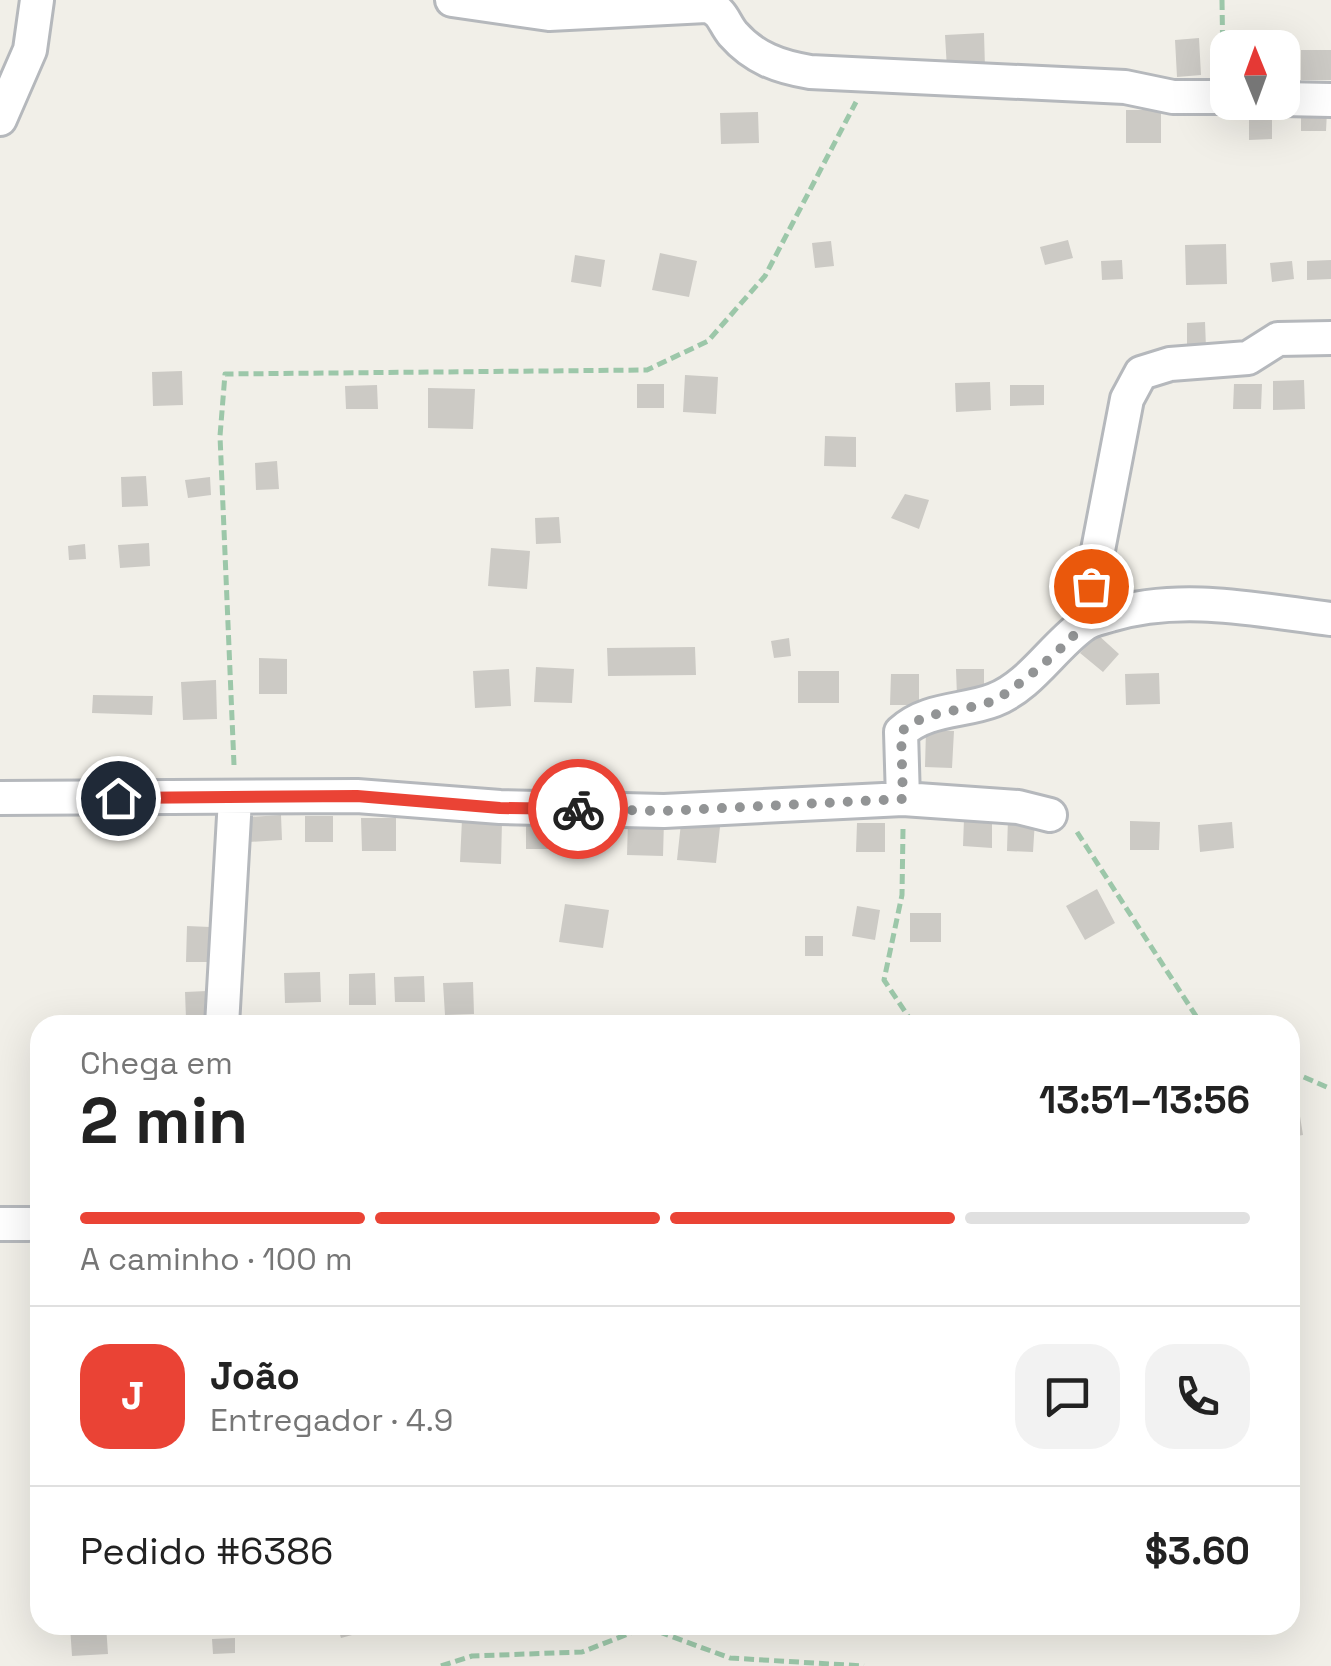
<!DOCTYPE html>
<html lang="pt">
<meta charset="utf-8">
<style>
body{margin:0;font-family:"Space Grotesk",sans-serif;background:#f2f2f2;color:#222;height:100vh;display:flex;flex-direction:column;font-size:38px;white-space:nowrap}
*{box-sizing:border-box;margin:0}
p{font-size:32px;color:#767676}
.icon{flex:none;width:55px;height:55px;fill:none;stroke:currentColor;stroke-width:2;stroke-linecap:round;stroke-linejoin:round}
.map{position:relative;flex:1;overflow:hidden}
.drawer{position:absolute;left:30px;top:1015px;width:1270px;height:620px;display:flex;flex-direction:column;background:#fff;border-radius:30px;box-shadow:0 10px 40px #0002}
.drawer>*{flex:none}
.needle{width:65px;rotate:359deg}
.tools{position:absolute;left:1210px;top:30px;display:grid;gap:20px}
.tools a{display:grid;place-items:center;width:90px;height:90px;border-radius:20px;background:#fff;box-shadow:0 10px 40px #0002;font-size:50px}
.pin{position:absolute;display:grid;place-items:center;width:85px;height:85px;color:#fff;margin:-42px;border:5px solid #fff;border-radius:50%;box-shadow:0 2px 10px #0007}
.courier{position:absolute;display:grid;place-items:center;width:100px;height:100px;margin:-50px;border:8px solid #ea4335;border-radius:50%;background:#fff;color:#222;box-shadow:0 2px 12px #0007}
.head em{font-style:normal;font-weight:700}
.head div{display:flex;flex-direction:column-reverse}
.head{display:flex;align-items:center;justify-content:space-between;height:170px;padding:0 50px}
h1{font-size:65px;font-weight:700;line-height:75px}
.bar{display:grid;grid-template-columns:repeat(4,1fr);gap:15px 10px;align-content:center;height:120px;padding:0 50px}
.bar i{height:12px;border-radius:8px;background:#e0e0e0}
.bar .selected{background:#ea4335}
.bar p{grid-column:span 4}
.line{display:flex;align-items:center;gap:25px;padding:0 50px;border-top:2px solid #e0e0e0}
.line div{flex:1}
.round{display:grid;place-items:center;flex:none;width:105px;height:105px;border-radius:30px;background:#f2f2f2}
.map>svg:first-child{display:block}
.building{fill:#cccac5}
.lines{fill:none;stroke-linecap:round;stroke-linejoin:round}
.street-casing{stroke:#b5b8bc;stroke-width:38}
.path{stroke:#9cc7a9;stroke-width:5;stroke-dasharray:10 5;stroke-linecap:butt}
.street{stroke:#fff;stroke-width:32}
.done{stroke:#929495;stroke-width:10;stroke-dasharray:0 18}
.route{stroke:#ea4335;stroke-width:12}
</style>
<div class="map">
<svg width="1331" height="1666" viewBox="0 0 1331 1666">
<rect width="100%" height="100%" fill="#f1efe8"/>
<!-- building -->
<path class="building" d="M984 33 985 68 947 69 945 35Z
M1199 38 1201 75 1177 77 1175 40Z
M1301 50H1331V80H1301Z
M1126 110H1161V143H1126Z
M1249 111H1272V139L1249 140Z
M758 112 759 143 721 144 720 113Z
M1301 112H1327L1326 131H1301Z
M1068 240 1073 258 1045 265 1040 247Z
M831 241 834 266 815 268 812 243Z
M1226 244 1227 284 1186 285 1185 245Z
M660 253 697 261 689 297 652 290Z
M575 255 605 260 601 287 571 282Z
M1122 260 1123 279 1102 280 1101 261Z
M1331 260V279L1307 280V261Z
M1292 261 1294 279 1272 282 1270 263Z
M1205 322 1206 348H1187V323Z
M182 371 183 405 153 406 152 372Z
M685 375 718 377 716 414 683 412Z
M1304 380 1305 409 1273 410V381Z
M990 382 991 410 956 412 955 383Z
M637 384H664V408H637Z
M1234 384H1262L1261 409H1233Z
M377 385 378 409H346L345 386Z
M1010 385H1044V405L1010 406Z
M428 388 475 389 473 429 428 428Z
M825 436 856 437V467L824 466Z
M277 461 279 489 256 490 255 463Z
M146 476 148 506 122 507 121 477Z
M210 477 211 495 188 498 185 480Z
M905 494 929 500 919 529 891 518Z
M559 517 561 543 536 544 535 518Z
M149 543 150 566 120 568 118 545Z
M85 544 86 559 69 560 68 546Z
M491 548 530 551 527 589 488 586Z
M1097 634 1119 654 1103 672 1080 653Z
M789 638 791 656 774 658 771 641Z
M695 647 696 675 608 676 607 648Z
M259 658 287 659V694H259Z
M536 667 574 669 572 703 534 702Z
M509 669 511 706 475 708 473 671Z
M956 669H984V696H957Z
M798 671H839V703H798Z
M1159 673 1160 704 1126 705 1125 674Z
M891 674H919V705H890Z
M216 680 217 719 183 720 181 682Z
M93 695 153 696 152 715 92 713Z
M926 730 954 731 952 768 925 767Z
M281 815 282 840 249 842 248 817Z
M305 816H333V842H305Z
M361 818H396V851H362Z
M1008 818 1035 820 1033 852 1007 851Z
M462 819 502 821 501 864 460 862Z
M964 819 992 820V848L963 846Z
M628 820 664 821 663 856 627 855Z
M1130 821 1160 822 1159 850H1130Z
M1232 822 1234 848 1200 852 1198 825Z
M681 823 720 827 716 863 677 860Z
M857 823H885V852H856Z
M526 824H556V849H526Z
M1097 889 1115 923 1085 940 1066 906Z
M565 904 609 910 603 948 559 942Z
M857 906 880 910 875 940 852 936Z
M910 913H941V942H910Z
M187 926 210 927 209 962H186Z
M805 936H823V956H805Z
M320 972 321 1002 285 1003 284 973Z
M375 973 376 1005H349V974Z
M424 976 425 1002H395L394 977Z
M473 982 474 1014 445 1015 443 983Z
M207 991 209 1017 186 1018 185 992Z
M1299 1110 1303 1135 1290 1137V1111Z
M106 1625 108 1654 72 1656 70 1626Z
M337 1625H373L374 1629 341 1638Z
M235 1638V1653L213 1654 212 1639Z"/>
<g class="lines">
<defs>
<path id="street" d="M452 0 549 14 706 6C723 10 723 22 733 34 754 58 779 67 810 72L1125 87 1173 97H1228
M1282 99 1331 100
M0 119 30 50 37 0
M1084 623 1127 399 1141 373 1170 364 1248 358 1278 339 1331 338
M0 798 357 796 500 807 664 811 903 799 1018 807 1050 815
M903 799 901 732C927 708 963 712 994 700 1030 686 1052 648 1082 626 1089 620 1101 618 1110 615 1182 593 1258 610 1331 619
M222 1025 235 799
M0 1224H29"/>
</defs>
<!-- street casing -->
<use href="#street" class="street-casing"/>
<!-- path -->
<path class="path" d="M1222 0 1223 69
M234 765 220 436 225 374 647 370 708 341 765 276 856 102
M903 829 902 895 884 980 914 1025
M1077 832 1196 1016 1211 1025
M1290 1071 1331 1089
M441 1666 472 1656 582 1652 646 1627 730 1658 864 1666"/>
<!-- street -->
<use href="#street" class="street"/>
</g>
<g class="lines">
<!-- done -->
<path class="done" d="M578 809 664 811 903 799 901 732C927 708 964 713 995 700 1012 692 1074 640 1083 624 1089 614 1089 597 1091 586"/>
<!-- route -->
<path class="route" d="M118 798 357 796 500 808 578 809"/>
</g>
</svg>
<div class="tools">
<a><svg class="needle" viewBox="-14 -14 28 28"><path d="M0-13l5 13h-10z" fill="#e53935"/><path d="M0 13l5-13h-10z" fill="#767676"/></svg></a>
</div>
<div class="pin" style="left:1091px;top:586px;background:#ea580c"><svg class="icon" aria-label="bag" viewBox="0 0 24 24"><path d="M5 8h14l-1 12H6zM9 8a3 3 0 0 1 6 0"/></svg></div>
<div class="pin" style="left:118px;top:798px;background:#1f2937"><svg class="icon" aria-label="home" viewBox="0 0 24 24"><path d="M3 11l9-7 9 7M6 9v11h12V9"/></svg></div>
<div class="courier" style="left:578px;top:809px"><svg class="icon" aria-label="bike" viewBox="0 0 24 24"><circle cx="6" cy="16" r="4"/><circle cx="18" cy="16" r="4"/><path d="M6 16l4-8h5l3 8M10 8l3 8H6M13 5h3"/></svg></div>
<section class="drawer">
<div class="head"><div><h1>2 min</h1><p>Chega em</p></div><em>13:51–13:56</em></div>
<div class="bar"><i class="selected"></i><i class="selected"></i><i class="selected"></i><i></i><p>A caminho · 100 m</p></div>
<div class="line" style="height:180px"><b class="round" style="background:#ea4335;color:#fff">J</b><div><b>João</b><p>Entregador · 4.9</p></div><a class="round"><svg class="icon" aria-label="chat" viewBox="0 0 24 24"><path d="M4 5h16v11H9l-5 4z"/></svg></a><a class="round"><svg class="icon" aria-label="phone" viewBox="0 0 24 24"><path d="M5 4h4l2 5-3 2q2 4 5 5l2-3 5 2v4C11 20 4 13 5 4z"/></svg></a></div>
<div class="line" style="height:130px"><div>Pedido #6386</div><b>$3.60</b></div>
</section>
</div>
